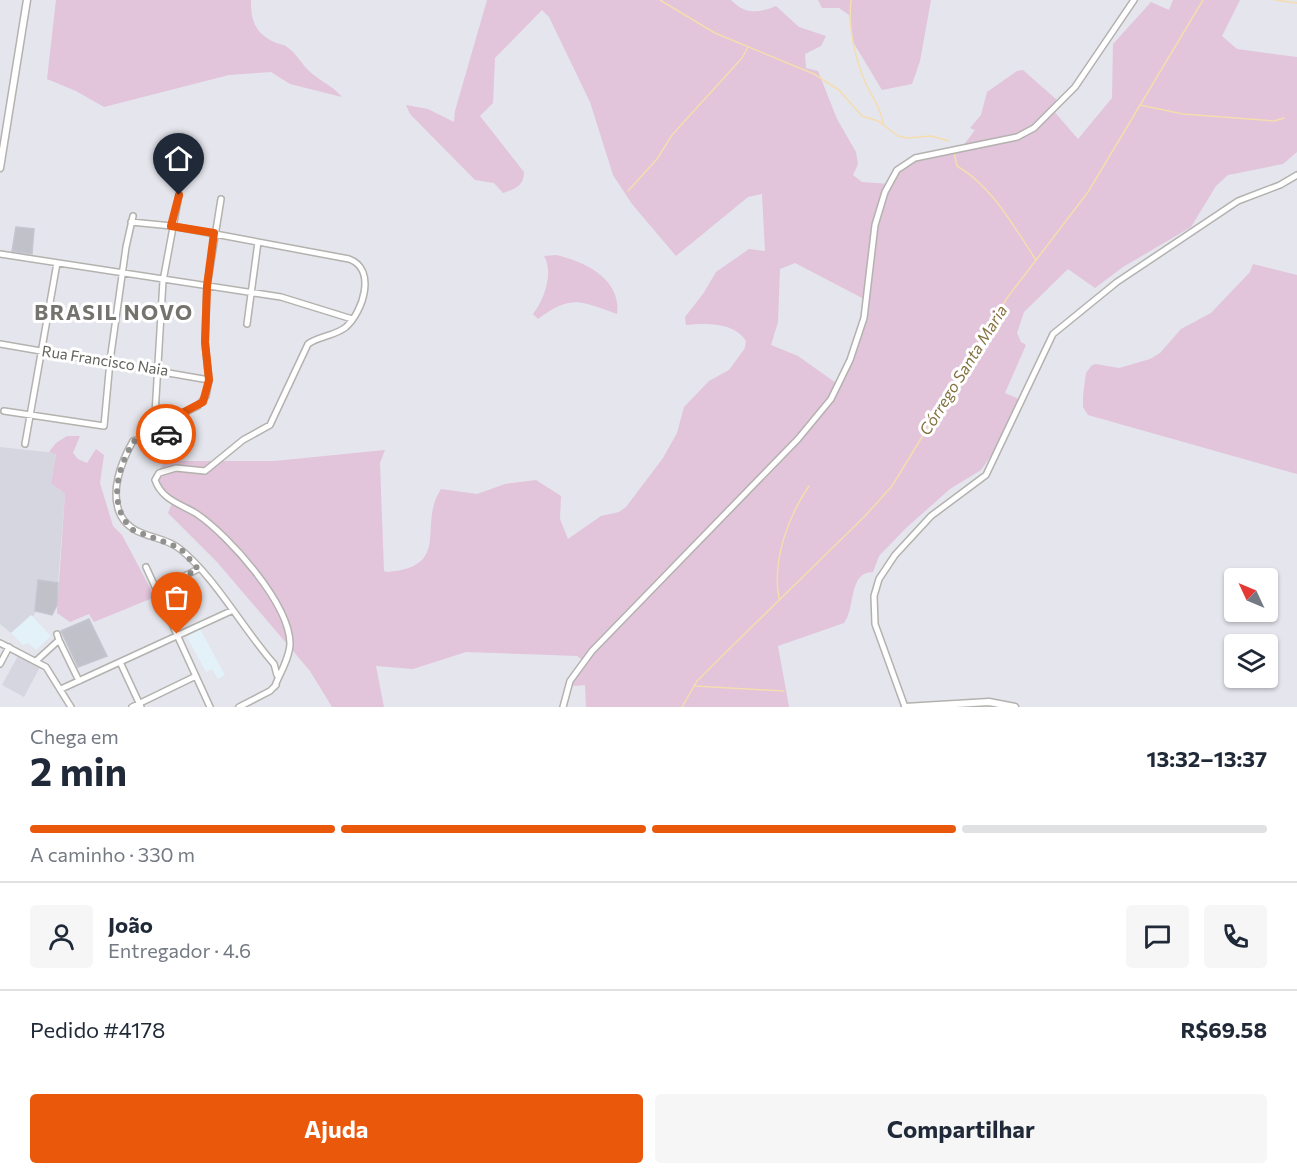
<!DOCTYPE html>
<html lang="pt">
<meta charset="utf-8">
<style>
body{margin:0;font-family:Commissioner,sans-serif;background:#f6f6f7;color:#1f2937;height:100vh;display:flex;flex-direction:column;font-size:22px;white-space:nowrap}
*{box-sizing:border-box;margin:0}
p{font-size:20px;color:#747a83}
.icon{flex:none;width:33px;height:33px;fill:none;stroke:currentColor;stroke-width:2;stroke-linecap:round;stroke-linejoin:round}
.map{position:relative;height:707px;overflow:hidden}
.sheet{display:flex;flex-direction:column;background:#fff;flex:1}
.sheet>*{flex:none}
.needle{width:39px;rotate:314deg}
.controls{position:absolute;left:1224px;top:568px;display:grid;gap:12px}
.controls a{display:grid;place-items:center;width:54px;height:54px;border-radius:6px;background:#fff;box-shadow:0 2px 4px #0004;font-size:30px}
.pin{position:absolute;display:grid;place-items:center;width:51px;height:51px;color:#fff;margin:-62px -26px;border-radius:50% 50% 50% 0;rotate:-45deg;box-shadow:0 0 6px #0007}
.pin .icon{rotate:45deg}
.courier{position:absolute;display:grid;place-items:center;width:60px;height:60px;margin:-30px;border:4px solid #ea580c;border-radius:50%;background:#fff;color:#222;box-shadow:0 2px 8px #0007}
.summary em{font-style:normal;font-weight:700}
.summary div{display:flex;flex-direction:column-reverse}
.summary{display:flex;align-items:center;justify-content:space-between;height:102px;padding:0 30px}
h1{font-size:39px;font-weight:700;line-height:45px}
.bar{display:grid;grid-template-columns:repeat(4,1fr);gap:9px 6px;align-content:center;height:72px;padding:0 30px}
.bar i{height:8px;border-radius:4px;background:#e0e1e3}
.bar .active{background:#ea580c}
.bar p{grid-column:span 4}
.line{display:flex;align-items:center;gap:15px;padding:0 30px;border-top:2px solid #e0e1e3}
.line div{flex:1}
.round{display:grid;place-items:center;flex:none;width:63px;height:63px;border-radius:6px;background:#f6f6f7}
.button{display:flex;gap:12px;margin-top:auto;padding:12px 30px}
.button a{flex:1;height:69px;border-radius:6px;background:#ea580c;color:#fff;font-size:24px;font-weight:700;line-height:69px;text-align:center}
.button a+a{background:#f6f6f7;color:#1f2937}
.map>svg:first-child{display:block}
.education{fill:#d6d6e0}
.medical{fill:#e3f1f8}
.green{fill:#e2c4db;fill-rule:evenodd}
.lines{fill:none;stroke-linecap:round;stroke-linejoin:round}
.stream{stroke:#f4ddae;stroke-width:1.5}
.building{fill:#c1c2c9;stroke:#c4c5d1;stroke-width:1.5}
.minor-casing{stroke:#b3b2ae;stroke-width:8}
.tertiary-casing{stroke:#b3b2ae;stroke-width:9}
.minor{stroke:#fff;stroke-width:5}
.tertiary{stroke:#fff;stroke-width:6}
.done{stroke:#90908f;stroke-width:6;stroke-dasharray:0 10.8}
.route{stroke:#ea580c;stroke-width:8}
.labels{text-anchor:middle;stroke-width:6;stroke-linejoin:round;paint-order:stroke}
.street-label{font-size:15px;fill:#63625d;stroke:#fff}
.water-label{font-size:16px;font-style:italic;fill:#837240;stroke:#fff}
.district-label{font-size:21px;font-weight:bold;letter-spacing:1.5px;fill:#75736e;stroke:#fff}
</style>
<div class="map">
<svg width="1297" height="707" viewBox="0 0 1297 707">
<rect width="100%" height="100%" fill="#e5e5ed"/>
<!-- education -->
<path class="education" d="M0 447 56 453 51 483 65 494 58 583 38 580 35 614 11 633 0 624Z
M18 656 40 667 24 697 2 685Z"/>
<!-- medical -->
<path class="medical" d="M31 615 51 636 36 650 28 643 23 645 11 633Z
M200 629 225 675 218 679 212 669 206 672 187 637Z"/>
<!-- green -->
<path class="green" d="M56 0H251C251 20 254 32 274 42 278 44 284 44 287 47 296 53 302 64 309 71 321 82 332 85 342 97L290 84 271 72 256 73 229 75 104 107 76 91 47 79Z
M487 0H731C745 15 759 13 776 6L799 27 826 36 821 46 805 54 806 68 818 71 837 119 856 152 858 164 853 175 862 182 890 184C909 157 929 158 960 150L975 130 970 128 981 115 987 92 1017 71 1023 70 1057 100 1052 109 1078 139 1112 98 1113 44 1151 2 1169 10 1173 0H1240L1222 36 1237 49 1297 57V152L1283 164 1228 175 1216 186 1191 227 1123 267 1095 288 1068 269 1024 312 1017 333 1021 342 1026 345 1005 393 1019 399 997 447 981 470 950 489 906 528 879 556 873 572C848 572 856 607 844 623L778 646 789 707H586L585 685 574 686 571 683 584 661 577 656 466 652 413 669 376 666 384 707H332L310 671 217 562 168 513 172 503 153 477 166 461H274L385 450 380 463 384 571 387 572C453 567 417 525 441 489L477 494 505 484 536 480 561 496 560 519 568 539 601 516 619 512 626 507 663 458 677 433 684 407 709 381 729 370 745 348 746 341C734 322 706 323 686 325L685 317 703 294 716 272 749 249 765 251 762 194 748 197 676 256 632 204 613 175 590 102 549 17 542 10 495 58 493 103 480 116 524 172C524 186 515 189 503 193L494 183 475 180 410 114 406 105 428 109 454 122 455 111ZM795 263 866 300C859 329 851 357 836 383L798 356 771 345 778 322 780 269Z
M818 0H931L920 61 912 84 882 90 853 42 849 15 839 8H822Z
M556 255C585 261 622 280 617 314 580 301 572 294 538 319L533 314C544 300 554 273 544 256Z
M1253 264 1297 275V474L1088 415 1083 407V396L1086 373 1091 366 1095 364 1119 368 1150 359 1160 353 1181 329 1211 313 1250 272Z
M67 436H80L73 453 78 459 87 463 96 449 104 455 100 483 113 526 122 535 155 597 94 622 89 614 70 622 57 613 65 494 51 483 56 454 49 452 56 443Z"/>
<g class="lines">
<!-- stream -->
<path class="stream" d="M660 0 715 33 814 74 839 90 862 116 878 121 898 136 907 138 931 136 949 141
M851 0C848 28 854 55 865 82 872 97 881 108 883 124
M1275 0 1297 3
M1140 105 1183 114 1274 121 1284 118
M954 152 957 166C992 186 1014 227 1036 260
M628 191 657 159 672 135 742 58 748 47
M779 598C772 560 788 517 809 486
M695 686 784 691
M682 707 697 681 720 658 866 515 892 486 1007 298 1088 192 1203 0"/>
</g>
<!-- building -->
<path class="building" d="M16 227 34 229 32 254 12 251Z
M38 580 58 583 57 605 52 615 35 611Z
M89 619 107 656 78 667 61 631Z"/>
<g class="lines">
<defs>
<path id="minor" d="M221 199 207 286 205 343 209 380 206 396 198 406 184 413 170 432 133 441C121 462 109 493 121 516 134 539 162 534 180 549 215 577 243 629 274 664L277 675
M131 222 172 226 349 259C377 269 363 312 346 327 335 336 319 336 308 344L270 425 243 440 205 471 176 468 159 473 155 480C162 500 181 504 197 514 229 536 289 603 290 643 290 657 280 673 275 686
M0 254 281 297 352 319
M247 324 258 242
M0 344 209 380
M4 411 104 426 110 361 126 247 133 216
M155 414 163 281 179 195
M25 444 57 263
M146 567 210 707
M158 590 198 569
M59 640 79 681
M0 643 46 667 71 707
M36 661 59 640 57 634
M120 662 141 707
M0 664 9 647
M61 689 231 611
M132 707 196 676
M239 707 270 691 276 685
M563 707 570 681 592 651 798 439 831 399 850 360 864 318 875 225 885 192 897 170 915 158 1017 137 1034 128 1075 87 1134 0
M905 707 875 624 874 596 879 579 895 555 931 516 986 475 1053 334 1117 282 1238 201 1280 185 1297 175"/>
<path id="tertiary" d="M0 168 27 0
M905 707 989 702 1015 707"/>
</defs>
<!-- minor casing -->
<use href="#minor" class="minor-casing"/>
<!-- tertiary casing -->
<use href="#tertiary" class="tertiary-casing"/>
<!-- minor -->
<use href="#minor" class="minor"/>
<!-- tertiary -->
<use href="#tertiary" class="tertiary"/>
</g>
<g class="lines">
<!-- done -->
<path class="done" d="M166 434 134 441C117 468 107 506 133 530L180 548 198 569 158 590 177 634"/>
<!-- route -->
<path class="route" d="M166 434 184 412 203 402 209 380 205 342 207 286 214 233 171 226 179 195"/>
</g>
<g class="labels">
<!-- street labels -->
<g class="street-label">
<text transform="translate(105 361) rotate(9)" y="5">Rua Francisco Naia</text>
</g>
<!-- water labels -->
<g class="water-label">
<text transform="translate(963 370) rotate(-58)" y="6">Córrego Santa Maria</text>
</g>
<!-- district labels -->
<g class="district-label">
<text x="114" y="320">BRASIL NOVO</text>
</g>
</g>
</svg>
<div class="controls">
<a><svg class="needle" viewBox="-14 -14 28 28"><path d="M0-13l5 13h-10z" fill="#e53935"/><path d="M0 13l5-13h-10z" fill="#747a83"/></svg></a>
<a><svg class="icon" aria-label="layers" viewBox="0 0 24 24"><path d="M12 4l9 5-9 5-9-5zM3 14l9 5 9-5"/></svg></a>
</div>
<div class="pin" style="left:177px;top:634px;background:#ea580c"><svg class="icon" aria-label="bag" viewBox="0 0 24 24"><path d="M5 8h14l-1 12H6zM9 8a3 3 0 0 1 6 0"/></svg></div>
<div class="pin" style="left:179px;top:195px;background:#1f2937"><svg class="icon" aria-label="home" viewBox="0 0 24 24"><path d="M3 11l9-7 9 7M6 9v11h12V9"/></svg></div>
<div class="courier" style="left:166px;top:434px"><svg class="icon" aria-label="car" viewBox="0 0 24 24"><path d="M5 17H2v-5l4-1 3-4h7l3 4 3 1v5h-3M9 17h6M6 11h13"/><circle cx="7" cy="17" r="2"/><circle cx="17" cy="17" r="2"/></svg></div>
</div>
<section class="sheet">
<div class="summary"><div><h1>2 min</h1><p>Chega em</p></div><em>13:32–13:37</em></div>
<div class="bar"><i class="active"></i><i class="active"></i><i class="active"></i><i></i><p>A caminho · 330 m</p></div>
<div class="line" style="height:108px"><a class="round"><svg class="icon" aria-label="person" viewBox="0 0 24 24"><circle cx="12" cy="8" r="4"/><path d="M4 21q1-7 8-7t8 7"/></svg></a><div><b>João</b><p>Entregador · 4.6</p></div><a class="round"><svg class="icon" aria-label="chat" viewBox="0 0 24 24"><path d="M4 5h16v11H9l-5 4z"/></svg></a><a class="round"><svg class="icon" aria-label="phone" viewBox="0 0 24 24"><path d="M5 4h4l2 5-3 2q2 4 5 5l2-3 5 2v4C11 20 4 13 5 4z"/></svg></a></div>
<div class="line" style="height:78px"><div>Pedido #4178</div><b>R$69.58</b></div>
<div class="button"><a>Ajuda</a><a>Compartilhar</a></div>
</section>
